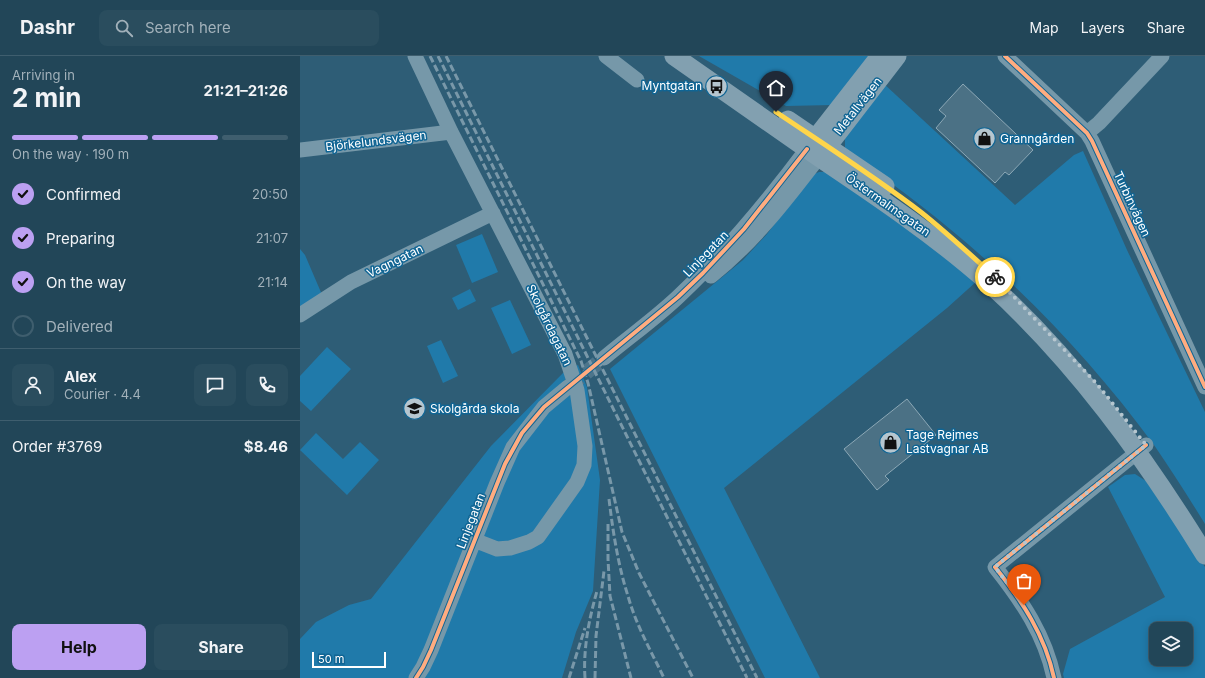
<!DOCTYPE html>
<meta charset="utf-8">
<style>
body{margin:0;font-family:Inter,sans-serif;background:#2a4d5e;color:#f1f3f6;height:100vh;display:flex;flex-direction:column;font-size:15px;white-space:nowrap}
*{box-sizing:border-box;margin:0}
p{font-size:13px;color:#a2b1ba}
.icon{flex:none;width:22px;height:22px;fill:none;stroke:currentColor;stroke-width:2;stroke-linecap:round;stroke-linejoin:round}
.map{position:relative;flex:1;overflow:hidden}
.side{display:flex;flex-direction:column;background:#224658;width:300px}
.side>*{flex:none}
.buttons{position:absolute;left:849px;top:566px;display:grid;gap:8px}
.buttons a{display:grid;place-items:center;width:44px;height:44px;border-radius:8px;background:#224658;box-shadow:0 2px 10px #0003,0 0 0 1px #3f5e6e;font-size:20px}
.scale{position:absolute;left:12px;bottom:10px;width:74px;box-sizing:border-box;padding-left:4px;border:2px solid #fff;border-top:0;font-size:11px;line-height:14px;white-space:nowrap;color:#fff;-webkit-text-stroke:3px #106594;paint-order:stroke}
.pin{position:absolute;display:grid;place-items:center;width:34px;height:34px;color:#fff;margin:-41px -17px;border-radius:50% 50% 50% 0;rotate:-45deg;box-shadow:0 0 4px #0007}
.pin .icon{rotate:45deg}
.courier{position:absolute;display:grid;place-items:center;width:40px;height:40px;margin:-20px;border:3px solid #ffd54a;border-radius:50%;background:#fff;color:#222;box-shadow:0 1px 5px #0007}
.head em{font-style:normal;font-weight:700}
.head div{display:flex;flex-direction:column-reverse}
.head{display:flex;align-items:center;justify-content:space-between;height:68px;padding:0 12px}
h1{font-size:26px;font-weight:700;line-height:30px}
.bar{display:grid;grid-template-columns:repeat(4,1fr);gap:6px 4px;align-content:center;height:48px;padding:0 12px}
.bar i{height:5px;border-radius:3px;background:#3f5e6e}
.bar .active{background:#bca0f2}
.bar p{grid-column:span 4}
.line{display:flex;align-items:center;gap:10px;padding:0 12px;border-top:1px solid #3f5e6e}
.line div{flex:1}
.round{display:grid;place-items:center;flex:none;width:42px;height:42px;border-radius:8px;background:#2a4d5e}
ol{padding:0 12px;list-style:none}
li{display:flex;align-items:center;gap:12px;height:44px}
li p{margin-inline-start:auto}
li .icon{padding:4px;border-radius:50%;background:#bca0f2;color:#111;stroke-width:4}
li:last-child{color:#a2b1ba}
li i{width:22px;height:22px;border:2px solid #3f5e6e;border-radius:50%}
.primary-button{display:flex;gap:8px;margin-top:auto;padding:8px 12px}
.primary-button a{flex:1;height:46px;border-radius:8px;background:#bca0f2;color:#111;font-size:16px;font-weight:700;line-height:46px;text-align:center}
.primary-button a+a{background:#2a4d5e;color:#f1f3f6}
header{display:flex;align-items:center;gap:24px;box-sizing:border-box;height:56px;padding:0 20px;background:#224658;border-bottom:1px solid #3f5e6e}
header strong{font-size:19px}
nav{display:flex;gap:22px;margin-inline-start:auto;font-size:14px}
.search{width:280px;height:36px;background:#2a4d5e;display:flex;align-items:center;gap:10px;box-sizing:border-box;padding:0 14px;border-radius:8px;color:#a2b1ba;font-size:15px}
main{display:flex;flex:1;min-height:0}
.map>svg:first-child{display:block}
.green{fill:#207aaa;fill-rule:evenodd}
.building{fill:#4b7185;stroke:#8ca8b6}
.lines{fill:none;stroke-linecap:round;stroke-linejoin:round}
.minor-tunnel{stroke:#4d758b;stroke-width:15;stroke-dasharray:15 8;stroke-linecap:butt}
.minor{stroke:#7698a9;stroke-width:15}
.major{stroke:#82a0b0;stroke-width:19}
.rail{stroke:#7998a9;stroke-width:3;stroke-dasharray:7 3;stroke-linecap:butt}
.cycleway-casing{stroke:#106594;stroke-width:6}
.cycleway{stroke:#ffac80;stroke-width:4}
.done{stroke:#b6c6cf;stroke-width:4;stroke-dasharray:0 7.2}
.route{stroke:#ffd54a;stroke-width:5}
.labels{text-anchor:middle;stroke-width:3;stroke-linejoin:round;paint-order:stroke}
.poi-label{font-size:12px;fill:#fff;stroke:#106594;text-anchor:start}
.street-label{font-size:12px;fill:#fff;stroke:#106594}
</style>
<header>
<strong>Dashr</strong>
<div class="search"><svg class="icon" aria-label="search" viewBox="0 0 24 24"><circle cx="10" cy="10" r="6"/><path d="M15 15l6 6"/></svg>Search here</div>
<nav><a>Map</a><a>Layers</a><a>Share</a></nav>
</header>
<main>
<section class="side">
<div class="head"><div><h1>2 min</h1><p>Arriving in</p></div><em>21:21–21:26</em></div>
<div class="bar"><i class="active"></i><i class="active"></i><i class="active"></i><i></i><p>On the way · 190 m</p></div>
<ol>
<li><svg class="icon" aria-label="check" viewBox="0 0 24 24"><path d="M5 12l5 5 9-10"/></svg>Confirmed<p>20:50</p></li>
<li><svg class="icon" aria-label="check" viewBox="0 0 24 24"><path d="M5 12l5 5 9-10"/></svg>Preparing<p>21:07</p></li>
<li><svg class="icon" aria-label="check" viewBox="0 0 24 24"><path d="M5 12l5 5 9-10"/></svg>On the way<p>21:14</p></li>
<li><i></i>Delivered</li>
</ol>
<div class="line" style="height:72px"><a class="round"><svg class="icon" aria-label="person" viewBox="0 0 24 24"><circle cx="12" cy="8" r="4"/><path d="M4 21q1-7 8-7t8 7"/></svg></a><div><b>Alex</b><p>Courier · 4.4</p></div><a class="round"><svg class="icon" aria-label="chat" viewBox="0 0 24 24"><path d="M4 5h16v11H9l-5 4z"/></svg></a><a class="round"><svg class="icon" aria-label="phone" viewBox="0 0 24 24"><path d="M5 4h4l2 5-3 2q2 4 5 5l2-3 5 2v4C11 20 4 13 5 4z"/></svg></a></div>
<div class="line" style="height:52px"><div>Order #3769</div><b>$8.46</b></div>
<div class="primary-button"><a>Help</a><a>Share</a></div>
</section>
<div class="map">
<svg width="905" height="622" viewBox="0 0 905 622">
<rect width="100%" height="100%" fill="#2e5d76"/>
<!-- green -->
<path class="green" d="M399 0H569L533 49 486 50Z
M583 27 715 149 774 99 783 95 827 194 905 356V468C889 442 872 415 854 389 788 299 708 217 620 149 598 131 574 116 551 100L545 92V81Z
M519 116H526L535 119 677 225 647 252 424 432 520 622H465L310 313 443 204 467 178 512 119Z
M182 178 198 216 172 227 156 189Z
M0 193 5 199 26 248 0 266Z
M170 233 176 245 158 254 152 242Z
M210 244 231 289 212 298 191 252Z
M141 284 158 320 143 327 127 290Z
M27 291 51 313 11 355 0 345V320Z
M278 309 287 331 300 424 293 535 276 576 262 622H0V583L16 566 49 549 71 543 191 390 264 316Z
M16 377 43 403 60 386 79 404 47 439 0 394Z
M835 418 846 425 905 511V622H764L763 618 770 593 865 541 808 431 825 419ZM856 573H886V603H856Z"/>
<!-- building -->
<path class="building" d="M663 28 733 94 709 119 705 116 695 127 636 72 646 60 639 54Z
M607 343 636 379 585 420 589 424 577 434 544 393Z"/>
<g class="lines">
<!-- minor-tunnel -->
<path class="minor-tunnel" d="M268 331 304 302"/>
<!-- minor -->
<path class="minor" d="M115 0 151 76 265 298 277 334 285 390 284 409 277 426 238 481 229 486 210 492 197 493 174 484
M306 0 337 24
M705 0 787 77 792 85 905 331
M787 77 799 67 862 0
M0 94 151 76
M411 220C454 186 486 144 519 101
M0 259 51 226 193 157
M304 302C329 281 356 262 379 240 427 195 468 145 507 93
M116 622 123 611 131 594 197 427 213 391 244 351 268 331
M754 622C745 579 722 545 695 511L846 389"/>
<!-- major -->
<path class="major" d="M374 0C422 34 471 68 520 102 578 141 636 180 689 227 775 305 844 400 905 499
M488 64 585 130
M508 92 580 0
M520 100 597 0"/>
<!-- rail -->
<path class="rail" d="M130 0 281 305 288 327 322 476 339 517 393 622
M138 0 447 622
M146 0 457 622
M309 443C313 476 318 509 328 540 336 569 351 595 364 622
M308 468V503L310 540 331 622
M269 622 285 572
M285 622C283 593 289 563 297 535
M295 622 296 580 304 515"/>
<defs>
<path id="cycleway" d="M705 0 787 77 792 85 905 331
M116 622 123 611 131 594 205 408 222 377 244 351 378 241 403 217 444 173 507 93
M754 622C745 579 722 545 695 511L846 389"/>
</defs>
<!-- cycleway casing -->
<use href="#cycleway" class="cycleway-casing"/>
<!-- cycleway -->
<use href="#cycleway" class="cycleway"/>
</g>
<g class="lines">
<!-- done -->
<path class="done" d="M695 221 797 328 846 389 695 511 724 549"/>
<!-- route -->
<path class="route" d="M476 56C525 89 575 121 622 157 647 177 671 199 695 221"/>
</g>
<!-- icons -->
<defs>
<symbol id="bus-disc" viewBox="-11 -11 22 22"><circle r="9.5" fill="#b6c6cf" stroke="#106594"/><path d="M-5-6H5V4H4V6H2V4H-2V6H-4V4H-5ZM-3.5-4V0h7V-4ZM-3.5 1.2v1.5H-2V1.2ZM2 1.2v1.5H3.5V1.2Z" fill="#111"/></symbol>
<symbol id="shop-disc" viewBox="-11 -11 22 22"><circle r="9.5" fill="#b6c6cf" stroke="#106594"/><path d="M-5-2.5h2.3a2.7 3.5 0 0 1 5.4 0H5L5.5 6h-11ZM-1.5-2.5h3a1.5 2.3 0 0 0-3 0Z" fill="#111"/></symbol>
<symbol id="school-disc" viewBox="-11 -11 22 22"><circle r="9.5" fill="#b6c6cf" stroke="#106594"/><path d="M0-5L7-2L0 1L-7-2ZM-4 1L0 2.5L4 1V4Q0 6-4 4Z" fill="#111"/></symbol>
</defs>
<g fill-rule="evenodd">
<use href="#bus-disc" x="404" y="18" width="25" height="25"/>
<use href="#shop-disc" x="672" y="70" width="25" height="25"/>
<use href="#school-disc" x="102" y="340" width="25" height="25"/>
<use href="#shop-disc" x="578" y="374" width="25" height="25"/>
</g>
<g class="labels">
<!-- poi labels -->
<g class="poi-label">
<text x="402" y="34" text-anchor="end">Myntgatan</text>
<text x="700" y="87">Granngården</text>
<text x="130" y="357">Skolgårda skola</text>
<text x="606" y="383">Tage Rejmes<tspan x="606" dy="14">Lastvagnar AB</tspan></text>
</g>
<!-- street labels -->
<g class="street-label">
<text transform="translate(558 50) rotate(-52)" y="4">Metallvägen</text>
<text transform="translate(76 85) rotate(-7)" y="4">Björkelundsvägen</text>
<text transform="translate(832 148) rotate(65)" y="4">Turbinvägen</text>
<text transform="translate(588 149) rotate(35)" y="4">Östermalmsgatan</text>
<text transform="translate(406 198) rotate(-46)" y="4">Linjegatan</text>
<text transform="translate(95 205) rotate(-26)" y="4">Vagngatan</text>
<text transform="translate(249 269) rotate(64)" y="4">Skolgårdagatan</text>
<text transform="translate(171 465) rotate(-69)" y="4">Linjegatan</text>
</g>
</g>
</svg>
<div class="buttons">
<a><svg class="icon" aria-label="layers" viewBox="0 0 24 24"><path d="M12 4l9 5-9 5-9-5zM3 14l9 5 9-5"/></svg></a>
</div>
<div class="scale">50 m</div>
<div class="pin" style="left:724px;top:549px;background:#ea580c"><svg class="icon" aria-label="bag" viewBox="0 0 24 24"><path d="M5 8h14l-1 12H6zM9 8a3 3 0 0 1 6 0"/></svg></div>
<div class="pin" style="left:476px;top:56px;background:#1f2937"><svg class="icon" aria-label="home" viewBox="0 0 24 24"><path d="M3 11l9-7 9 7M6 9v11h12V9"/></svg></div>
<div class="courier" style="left:695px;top:221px"><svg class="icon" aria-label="bike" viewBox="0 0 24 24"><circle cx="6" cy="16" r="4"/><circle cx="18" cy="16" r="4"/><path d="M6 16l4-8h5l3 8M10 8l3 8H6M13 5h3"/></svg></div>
</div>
</main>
